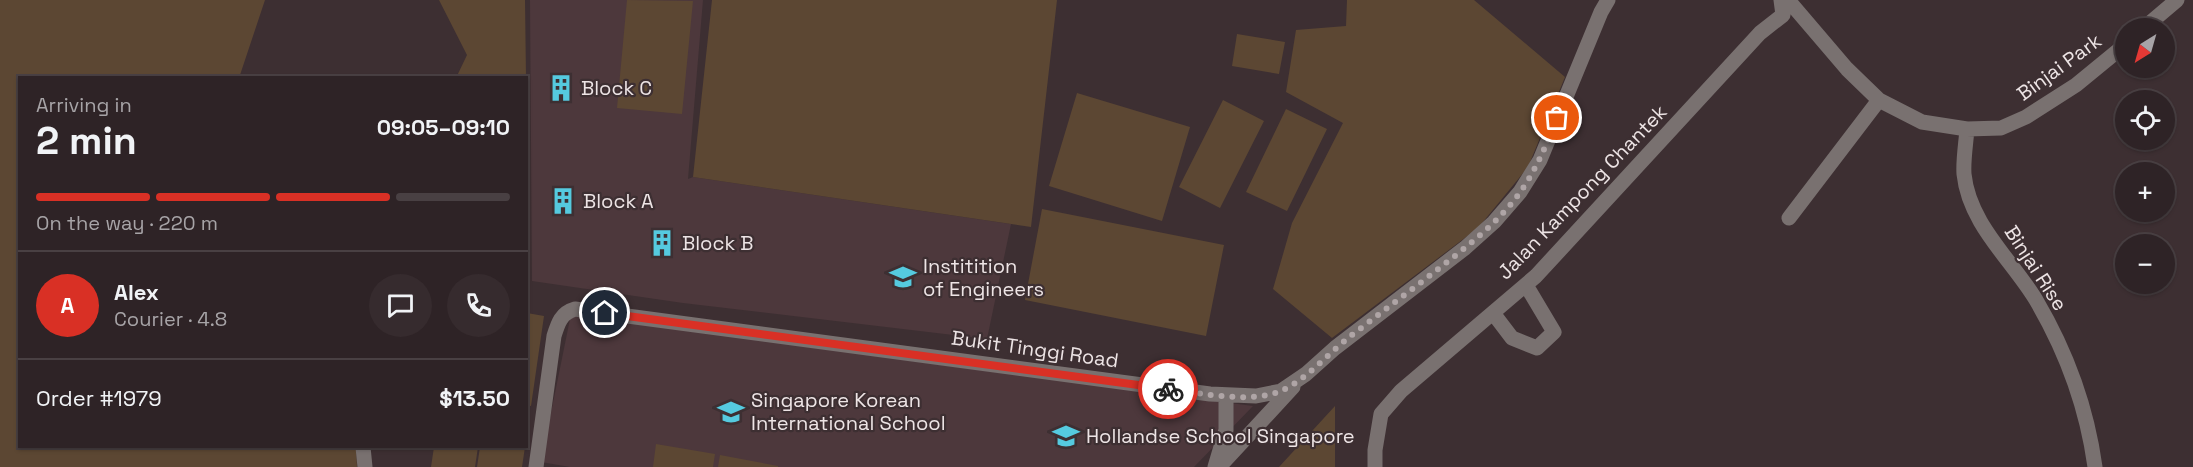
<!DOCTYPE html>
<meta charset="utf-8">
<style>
body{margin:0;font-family:"Space Grotesk",sans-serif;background:#362b2e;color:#f1f3f6;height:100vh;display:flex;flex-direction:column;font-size:22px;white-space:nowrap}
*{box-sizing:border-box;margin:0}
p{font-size:20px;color:#a7a4a7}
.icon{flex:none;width:33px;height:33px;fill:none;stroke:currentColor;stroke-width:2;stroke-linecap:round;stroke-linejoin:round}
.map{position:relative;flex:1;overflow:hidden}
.panel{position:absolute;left:18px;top:76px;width:510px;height:372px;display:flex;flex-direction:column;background:#2e2326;border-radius:0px;box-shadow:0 2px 4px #0004,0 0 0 2px #494043}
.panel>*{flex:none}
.needle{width:39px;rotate:217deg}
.fabs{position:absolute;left:2115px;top:18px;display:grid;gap:12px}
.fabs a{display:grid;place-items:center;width:60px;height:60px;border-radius:50%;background:#2e2326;box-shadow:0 2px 4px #0004,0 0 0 2px #494043;font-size:30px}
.pin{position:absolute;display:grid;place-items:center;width:51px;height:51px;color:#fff;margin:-26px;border:3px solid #fff;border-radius:50%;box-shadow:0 2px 6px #0007}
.courier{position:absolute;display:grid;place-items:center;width:60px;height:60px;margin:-30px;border:4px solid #d93025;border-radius:50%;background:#fff;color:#222;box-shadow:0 2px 8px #0007}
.head em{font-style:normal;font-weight:700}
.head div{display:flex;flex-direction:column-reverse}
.head{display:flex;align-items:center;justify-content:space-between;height:102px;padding:0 18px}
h1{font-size:39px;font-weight:700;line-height:45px}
.bar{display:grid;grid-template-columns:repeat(4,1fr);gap:9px 6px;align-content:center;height:72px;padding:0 18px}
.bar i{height:8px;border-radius:4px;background:#494043}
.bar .selected{background:#d93025}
.bar p{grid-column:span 4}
.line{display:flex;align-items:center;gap:15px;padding:0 18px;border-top:2px solid #494043}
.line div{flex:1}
.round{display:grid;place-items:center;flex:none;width:63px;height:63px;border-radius:32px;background:#362b2e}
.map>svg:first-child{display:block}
.built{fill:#4d383c}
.green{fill:#5c4733}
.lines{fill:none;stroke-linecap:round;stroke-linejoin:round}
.minor{stroke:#797170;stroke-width:15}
.done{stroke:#afa5a6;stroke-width:6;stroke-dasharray:0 10.8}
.route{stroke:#d93025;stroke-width:8}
.labels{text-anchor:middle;stroke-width:4.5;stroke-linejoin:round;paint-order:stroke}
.street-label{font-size:20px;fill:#ede4e5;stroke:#3d2f32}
.poi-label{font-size:20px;fill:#ede4e5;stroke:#3d2f32;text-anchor:start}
</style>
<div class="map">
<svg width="2193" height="467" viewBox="0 0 2193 467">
<rect width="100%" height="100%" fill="#3d2f32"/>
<!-- built -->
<path class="built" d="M530 0H703L688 179 693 177 1011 224 987 339 683 303 532 281Z
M571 314 919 362 1253 406 1194 467H570L541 462Z"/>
<!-- green -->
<path class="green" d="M0 0H265L239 78H20V447H356L357 467H0Z
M439 0H525L526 78H456L467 55Z
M627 0 693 1 682 114 617 108Z
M712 0H1057L1031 227 693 177Z
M1347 0H1474L1565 77 1528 167 1478 228 1332 338 1273 289 1292 223 1343 123 1286 92 1296 30 1346 26Z
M1237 34 1285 42 1279 74 1232 66Z
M1077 93 1190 127 1162 221 1049 186Z
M1223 100 1264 121 1220 208 1179 187Z
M1286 109 1327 129 1287 211 1246 192Z
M1042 209 1224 245 1206 336 1025 300Z
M527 313 544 316 531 406 526 405Z
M1335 406V467H1279Z
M656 444 715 454 713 467H653Z
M434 447H478L475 467H431Z
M480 447H525L522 467H477Z
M720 455 778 466V467H718Z"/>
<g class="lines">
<!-- minor -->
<path class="minor" d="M1788 0 1847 69 1879 100 1922 122 1967 129 2001 128 2026 117 2076 85 2126 44
M2144 28 2177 0
M1967 129C1966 143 1963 160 1964 174 1969 224 2012 260 2036 300 2066 351 2087 408 2095 467
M1789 218 1879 100
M1493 313 1512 338 1537 348 1554 332 1526 285
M363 447 365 467
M536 467 554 336C558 323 561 313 575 309L1210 394 1256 396 1281 391 1306 374 1335 348 1465 248 1494 222 1520 192 1540 160 1601 12 1608 0
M1215 467 1226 430V395
M1219 467 1293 387
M1375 467V450L1381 414 1401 391 1536 276 1760 33 1783 15 1781 0"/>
</g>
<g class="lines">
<!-- done -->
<path class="done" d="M1168 389C1201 393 1250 404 1281 391 1308 379 1329 352 1352 335 1378 315 1403 296 1428 277 1461 251 1497 225 1521 191 1537 168 1547 143 1557 118"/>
<!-- route -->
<path class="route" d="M605 313 1168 389"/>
</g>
<!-- icons -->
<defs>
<symbol id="building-bare" viewBox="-9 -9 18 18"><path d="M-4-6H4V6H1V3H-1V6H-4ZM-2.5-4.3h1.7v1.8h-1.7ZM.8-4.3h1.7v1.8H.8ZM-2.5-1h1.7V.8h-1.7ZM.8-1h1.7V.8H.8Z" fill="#55cadf" stroke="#3d2f32" stroke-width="2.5" paint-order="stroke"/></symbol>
<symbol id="school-bare" viewBox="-9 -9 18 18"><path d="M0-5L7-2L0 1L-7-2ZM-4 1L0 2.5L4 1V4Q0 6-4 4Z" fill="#55cadf" stroke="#3d2f32" stroke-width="2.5" paint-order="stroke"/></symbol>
</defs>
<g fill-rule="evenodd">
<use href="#building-bare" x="542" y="69" width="38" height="38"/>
<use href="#building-bare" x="544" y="182" width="38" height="38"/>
<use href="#building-bare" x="643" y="224" width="38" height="38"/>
<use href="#school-bare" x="884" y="258" width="38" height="38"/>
<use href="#school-bare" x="712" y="393" width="38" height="38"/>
<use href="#school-bare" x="1047" y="417" width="38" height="38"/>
</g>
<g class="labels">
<!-- street labels -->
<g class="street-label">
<text transform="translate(2059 67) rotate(-36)" y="7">Binjai Park</text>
<text transform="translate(1582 192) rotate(-46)" y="7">Jalan Kampong Chantek</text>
<text transform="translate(2036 268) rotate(57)" y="7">Binjai Rise</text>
<text transform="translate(1035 349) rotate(8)" y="7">Bukit Tinggi Road</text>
</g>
<!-- poi labels -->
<g class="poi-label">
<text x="581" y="95">Block C</text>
<text x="583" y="208">Block A</text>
<text x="682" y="250">Block B</text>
<text x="923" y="273">Institition<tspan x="923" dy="23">of Engineers</tspan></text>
<text x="751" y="407">Singapore Korean<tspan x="751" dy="23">International School</tspan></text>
<text x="1086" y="443">Hollandse School Singapore</text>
</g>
</g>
</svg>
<div class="fabs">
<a><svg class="needle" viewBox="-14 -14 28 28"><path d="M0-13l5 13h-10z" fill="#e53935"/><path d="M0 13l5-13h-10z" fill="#a7a4a7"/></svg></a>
<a><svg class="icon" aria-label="locate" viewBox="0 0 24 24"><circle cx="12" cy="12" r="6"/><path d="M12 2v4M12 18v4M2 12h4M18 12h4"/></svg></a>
<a>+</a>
<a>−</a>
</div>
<div class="pin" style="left:1557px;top:118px;background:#ea580c"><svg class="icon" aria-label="bag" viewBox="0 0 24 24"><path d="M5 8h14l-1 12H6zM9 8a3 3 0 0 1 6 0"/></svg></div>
<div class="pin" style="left:605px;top:313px;background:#1f2937"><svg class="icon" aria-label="home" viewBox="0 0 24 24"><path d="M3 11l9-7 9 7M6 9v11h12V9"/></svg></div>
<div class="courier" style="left:1168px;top:389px"><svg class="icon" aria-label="bike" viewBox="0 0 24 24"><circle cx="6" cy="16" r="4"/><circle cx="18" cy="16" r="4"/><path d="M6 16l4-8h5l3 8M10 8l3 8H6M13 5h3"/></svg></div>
<section class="panel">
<div class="head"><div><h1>2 min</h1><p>Arriving in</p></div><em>09:05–09:10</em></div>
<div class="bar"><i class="selected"></i><i class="selected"></i><i class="selected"></i><i></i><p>On the way · 220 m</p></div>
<div class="line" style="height:108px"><b class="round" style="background:#d93025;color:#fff">A</b><div><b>Alex</b><p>Courier · 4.8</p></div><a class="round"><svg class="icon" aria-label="chat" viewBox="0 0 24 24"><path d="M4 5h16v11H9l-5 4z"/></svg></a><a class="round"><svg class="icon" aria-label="phone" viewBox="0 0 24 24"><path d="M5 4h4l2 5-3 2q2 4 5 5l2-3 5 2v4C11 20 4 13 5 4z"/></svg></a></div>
<div class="line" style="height:78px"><div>Order #1979</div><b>$13.50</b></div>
</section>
</div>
